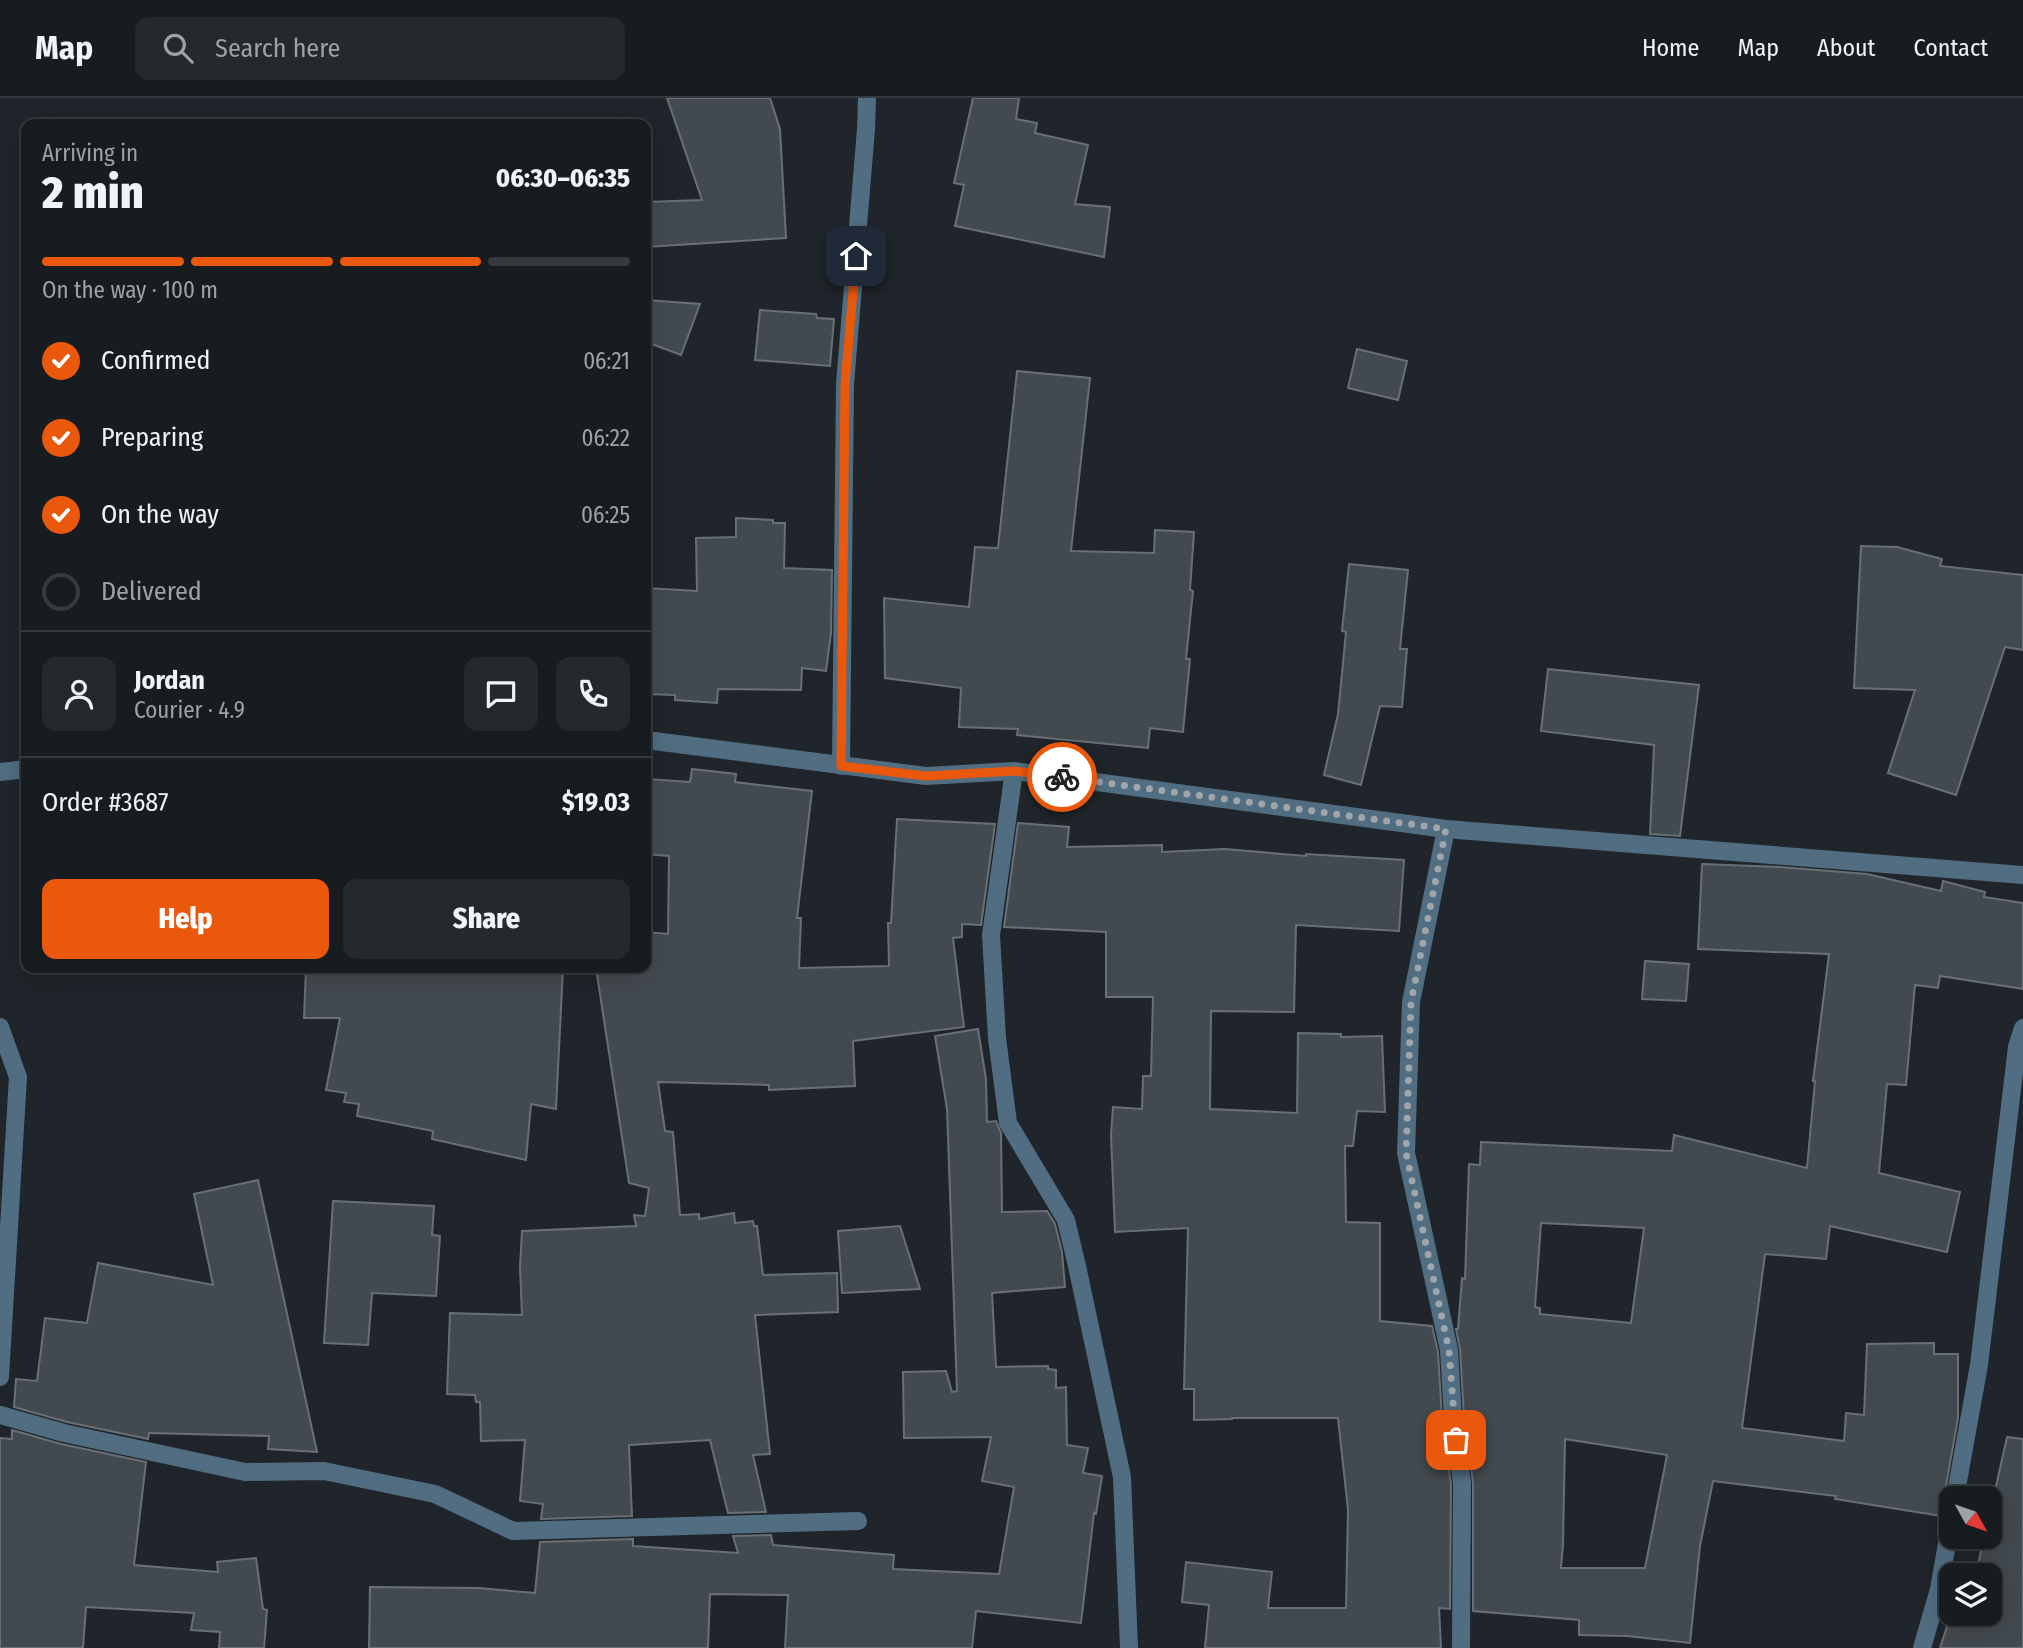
<!DOCTYPE html>
<meta charset="utf-8">
<style>
body{margin:0;font-family:"Fira Sans Condensed",sans-serif;background:#24292d;color:#f1f3f6;height:100vh;display:flex;flex-direction:column;font-size:26px;white-space:nowrap}
*{box-sizing:border-box;margin:0}
p{font-size:23px;color:#9ea1a5}
.icon{flex:none;width:38px;height:38px;fill:none;stroke:currentColor;stroke-width:2;stroke-linecap:round;stroke-linejoin:round}
.map{position:relative;flex:1;overflow:hidden}
.details{position:absolute;left:21px;top:21px;width:630px;height:854px;display:flex;flex-direction:column;background:#171c20;border-radius:14px;box-shadow:0 7px 28px #0002,0 0 0 2px #363a3e}
.details>*{flex:none}
.needle{width:46px;rotate:130deg}
.buttons{position:absolute;left:1939px;top:1388px;display:grid;gap:14px}
.buttons a{display:grid;place-items:center;width:63px;height:63px;border-radius:14px;background:#171c20;box-shadow:0 7px 28px #0002,0 0 0 2px #363a3e;font-size:35px}
.pin{position:absolute;display:grid;place-items:center;width:60px;height:60px;color:#fff;margin:-30px;border-radius:14px;box-shadow:0 4px 10px #0006}
.courier{position:absolute;display:grid;place-items:center;width:70px;height:70px;margin:-35px;border:5px solid #ea580c;border-radius:50%;background:#fff;color:#222;box-shadow:0 2px 9px #0007}
.overview em{font-style:normal;font-weight:800}
.overview div{display:flex;flex-direction:column-reverse}
.overview{display:flex;align-items:center;justify-content:space-between;height:119px;padding:0 21px}
h1{font-size:46px;font-weight:800;line-height:52px}
.bar{display:grid;grid-template-columns:repeat(4,1fr);gap:10px 7px;align-content:center;height:84px;padding:0 21px}
.bar i{height:9px;border-radius:5px;background:#363a3e}
.bar .on{background:#ea580c}
.bar p{grid-column:span 4}
.line{display:flex;align-items:center;gap:18px;padding:0 21px;border-top:2px solid #363a3e}
.line div{flex:1}
.round{display:grid;place-items:center;flex:none;width:74px;height:74px;border-radius:14px;background:#24292d}
ol{padding:0 21px;list-style:none}
li{display:flex;align-items:center;gap:21px;height:77px}
li p{margin-inline-start:auto}
li .icon{padding:7px;border-radius:50%;background:#ea580c;color:#fff;stroke-width:4}
li:last-child{color:#9ea1a5}
li i{width:38px;height:38px;border:4px solid #363a3e;border-radius:50%}
.action{display:flex;gap:14px;margin-top:auto;padding:14px 21px}
.action a{flex:1;height:80px;border-radius:14px;background:#ea580c;color:#fff;font-size:28px;font-weight:800;line-height:80px;text-align:center}
.action a+a{background:#24292d;color:#f1f3f6}
header{display:flex;align-items:center;gap:42px;box-sizing:border-box;height:98px;padding:0 35px;background:#171c20;border-bottom:2px solid #363a3e}
header strong{font-size:33px}
nav{display:flex;gap:38px;margin-inline-start:auto;font-size:24px}
.search{width:490px;height:63px;background:#24292d;display:flex;align-items:center;gap:18px;box-sizing:border-box;padding:0 24px;border-radius:14px;color:#9ea1a5;font-size:26px}
.map>svg:first-child{display:block}
.building{fill:#434a4f;stroke:#697075;stroke-width:2;fill-rule:evenodd}
.lines{fill:none;stroke-linecap:round;stroke-linejoin:round}
.street{stroke:#516d81;stroke-width:18}
.done{stroke:#a0a5a9;stroke-width:7;stroke-dasharray:0 12.6}
.route{stroke:#ea580c;stroke-width:9}
</style>
<header>
<strong>Map</strong>
<div class="search"><svg class="icon" aria-label="search" viewBox="0 0 24 24"><circle cx="10" cy="10" r="6"/><path d="M15 15l6 6"/></svg>Search here</div>
<nav><a>Home</a><a>Map</a><a>About</a><a>Contact</a></nav>
</header>
<div class="map">
<svg width="2023" height="1550" viewBox="0 0 2023 1550">
<rect width="100%" height="100%" fill="#1f252a"/>
<!-- building -->
<path class="building" d="M667 0H770L780 31 786 140 646 149V104L702 102Z
M973 0H1019L1016 21 1037 25 1035 35 1088 47 1075 106 1110 109 1104 159 955 128 964 87 954 85Z
M646 202 700 206 681 257 646 244Z
M760 212 816 216 817 220 834 221 830 268 755 262Z
M1357 251 1407 263 1398 302 1348 290Z
M1017 273 1090 280 1071 453 1154 455 1155 432 1194 434 1190 492 1193 493 1186 561H1190L1183 634 1150 630 1148 650 1017 637 1018 631 959 629 961 590 885 580 884 500 969 509 975 449 998 450Z
M736 420 773 422V425H785L784 470 832 472 831 535 826 573 802 570 801 592 718 591 717 605 675 602V597L646 596V490L697 493 696 440 736 439Z
M1861 448 1897 449 1942 461 1940 468 2023 477V552L2005 549 1956 697 1888 675 1915 592 1854 590Z
M1349 466 1408 472 1400 551H1407L1402 609 1380 608 1361 687 1324 677 1338 616 1346 534 1342 533Z
M1548 571 1699 587 1680 738 1650 736 1654 647 1541 633Z
M692 671 736 676 735 684 812 693 797 820H801L799 870 889 868 888 825H891L897 721 995 726 981 827 962 826V839L953 840 964 929 853 943 855 988 769 992V987L658 984 665 1033 673 1034 680 1117 699 1116V1121L734 1115 735 1125 753 1123 754 1128H757L763 1177 837 1175 838 1214 755 1217 770 1356 753 1357 766 1414 728 1415 710 1342 629 1347 632 1418 541 1421 543 1406 520 1403 525 1342 481 1343 480 1304H476L475 1297 447 1296 450 1215 522 1217 520 1169 522 1133 636 1128 634 1117 645 1118 649 1090 629 1085 596 870H646V834L668 836 669 758 646 756 648 681 690 684Z
M1018 725 1069 729 1067 749 1162 747V754L1225 751 1306 758V756L1404 762 1399 833 1296 827 1294 914 1211 913 1210 1011 1297 1015 1298 935 1341 936V939L1382 938 1385 1014 1357 1013 1353 1048H1345L1346 1124 1380 1125V1223L1432 1228 1438 1254 1442 1321 1451 1386 1450 1511 1439 1510 1441 1550H1205L1209 1507 1182 1504 1186 1464 1272 1474 1268 1510H1346L1348 1412 1338 1320H1232V1321L1194 1322V1291H1184L1188 1130 1115 1134 1111 1037 1113 1009 1142 1011 1143 978H1151L1153 899H1106V834L1004 829Z
M1702 766 1780 769 1867 776 1941 793 1943 783 1985 794 1984 799 2023 805V891L1940 878 1938 890 1915 887 1906 987 1887 986 1879 1075 1960 1094 1947 1154 1830 1128 1826 1161 1765 1156 1742 1330 1844 1343 1846 1315 1864 1317 1867 1246 1934 1245V1256H1958V1320L1944 1399 1945 1404 1951 1412 1947 1413 1941 1418 1835 1401 1836 1398 1713 1383 1700 1448 1690 1545 1627 1538 1579 1537V1522L1473 1513V1385L1464 1319 1460 1251 1456 1231H1458L1462 1180 1465 1181 1469 1066 1480 1067 1481 1044 1672 1053 1674 1037 1807 1070 1815 983H1813L1829 856 1698 851ZM1541 1125 1644 1130 1631 1225 1540 1216V1210L1535 1209ZM1565 1341 1667 1357 1645 1470H1561L1563 1446Z
M1645 863 1689 866 1686 903 1642 901Z
M306 870H563L556 1011 531 1006 526 1062 432 1041 433 1033 357 1018 359 1006 344 1004 346 995 326 992 340 920H304Z
M978 931 986 981 987 1024 996 1023 1001 1035 1002 1114 1047 1113 1055 1126 1062 1154 1065 1189 992 1195 996 1269 1048 1268V1271L1056 1272V1290L1066 1289 1067 1347 1088 1350 1083 1375 1102 1378 1096 1416 1094 1415 1081 1525 976 1513 972 1550H785L788 1497 710 1496 708 1550H369L370 1489 478 1490 535 1495 540 1444 633 1441V1448L738 1455 733 1438 771 1437 773 1447 894 1457 893 1471 999 1476 1014 1389 982 1383 991 1339 904 1340 903 1274 946 1273 952 1294 957 1293 947 1011 935 938Z
M258 1082 317 1354 268 1351 269 1338 149 1335 148 1341 67 1324 14 1309 16 1281 37 1283 45 1220 87 1225 98 1165 213 1187 194 1096Z
M333 1103 434 1108 432 1137 440 1138 436 1198 372 1195 368 1247 324 1245Z
M900 1128 920 1191 842 1195 838 1133Z
M12 1332 61 1346 146 1364 134 1467 218 1474 217 1464 256 1460 263 1511 267 1512 264 1550H219L220 1534 191 1532 194 1515 86 1509 83 1550H0V1340L12 1341Z
M2007 1339 2023 1341V1550H1940L1951 1516H1990V1477H1976L1984 1438H1990V1415Z"/>
<g class="lines">
<!-- street -->
<path class="street" d="M646 642 926 678 1014 673 1446 731 2023 777
M841 668 845 286 866 31 867 0
M1014 673 991 837 997 940 1008 1025 1066 1122 1077 1168 1122 1379 1129 1550
M0 674 26 671
M1446 731 1411 904 1406 1055 1449 1252 1453 1320 1462 1385 1461 1550
M0 929 18 979 0 1279
M0 1317 64 1335 245 1374 324 1373 435 1396 513 1433 858 1423
M1955 1400 1979 1267 2017 949 2023 930
M1922 1550 1939 1491 1951 1423"/>
</g>
<g class="lines">
<!-- done -->
<path class="done" d="M1062 679 1446 731 1411 904 1406 1055 1449 1252 1456 1342"/>
<!-- route -->
<path class="route" d="M856 158 845 286 841 668 926 678 1014 673 1062 679"/>
</g>
</svg>
<div class="buttons">
<a><svg class="needle" viewBox="-14 -14 28 28"><path d="M0-13l5 13h-10z" fill="#e53935"/><path d="M0 13l5-13h-10z" fill="#9ea1a5"/></svg></a>
<a><svg class="icon" aria-label="layers" viewBox="0 0 24 24"><path d="M12 4l9 5-9 5-9-5zM3 14l9 5 9-5"/></svg></a>
</div>
<div class="pin" style="left:1456px;top:1342px;background:#ea580c"><svg class="icon" aria-label="bag" viewBox="0 0 24 24"><path d="M5 8h14l-1 12H6zM9 8a3 3 0 0 1 6 0"/></svg></div>
<div class="pin" style="left:856px;top:158px;background:#1f2937"><svg class="icon" aria-label="home" viewBox="0 0 24 24"><path d="M3 11l9-7 9 7M6 9v11h12V9"/></svg></div>
<div class="courier" style="left:1062px;top:679px"><svg class="icon" aria-label="bike" viewBox="0 0 24 24"><circle cx="6" cy="16" r="4"/><circle cx="18" cy="16" r="4"/><path d="M6 16l4-8h5l3 8M10 8l3 8H6M13 5h3"/></svg></div>
<section class="details">
<div class="overview"><div><h1>2 min</h1><p>Arriving in</p></div><em>06:30–06:35</em></div>
<div class="bar"><i class="on"></i><i class="on"></i><i class="on"></i><i></i><p>On the way · 100 m</p></div>
<ol>
<li><svg class="icon" aria-label="check" viewBox="0 0 24 24"><path d="M5 12l5 5 9-10"/></svg>Confirmed<p>06:21</p></li>
<li><svg class="icon" aria-label="check" viewBox="0 0 24 24"><path d="M5 12l5 5 9-10"/></svg>Preparing<p>06:22</p></li>
<li><svg class="icon" aria-label="check" viewBox="0 0 24 24"><path d="M5 12l5 5 9-10"/></svg>On the way<p>06:25</p></li>
<li><i></i>Delivered</li>
</ol>
<div class="line" style="height:126px"><a class="round"><svg class="icon" aria-label="person" viewBox="0 0 24 24"><circle cx="12" cy="8" r="4"/><path d="M4 21q1-7 8-7t8 7"/></svg></a><div><b>Jordan</b><p>Courier · 4.9</p></div><a class="round"><svg class="icon" aria-label="chat" viewBox="0 0 24 24"><path d="M4 5h16v11H9l-5 4z"/></svg></a><a class="round"><svg class="icon" aria-label="phone" viewBox="0 0 24 24"><path d="M5 4h4l2 5-3 2q2 4 5 5l2-3 5 2v4C11 20 4 13 5 4z"/></svg></a></div>
<div class="line" style="height:91px"><div>Order #3687</div><b>$19.03</b></div>
<div class="action"><a>Help</a><a>Share</a></div>
</section>
</div>
